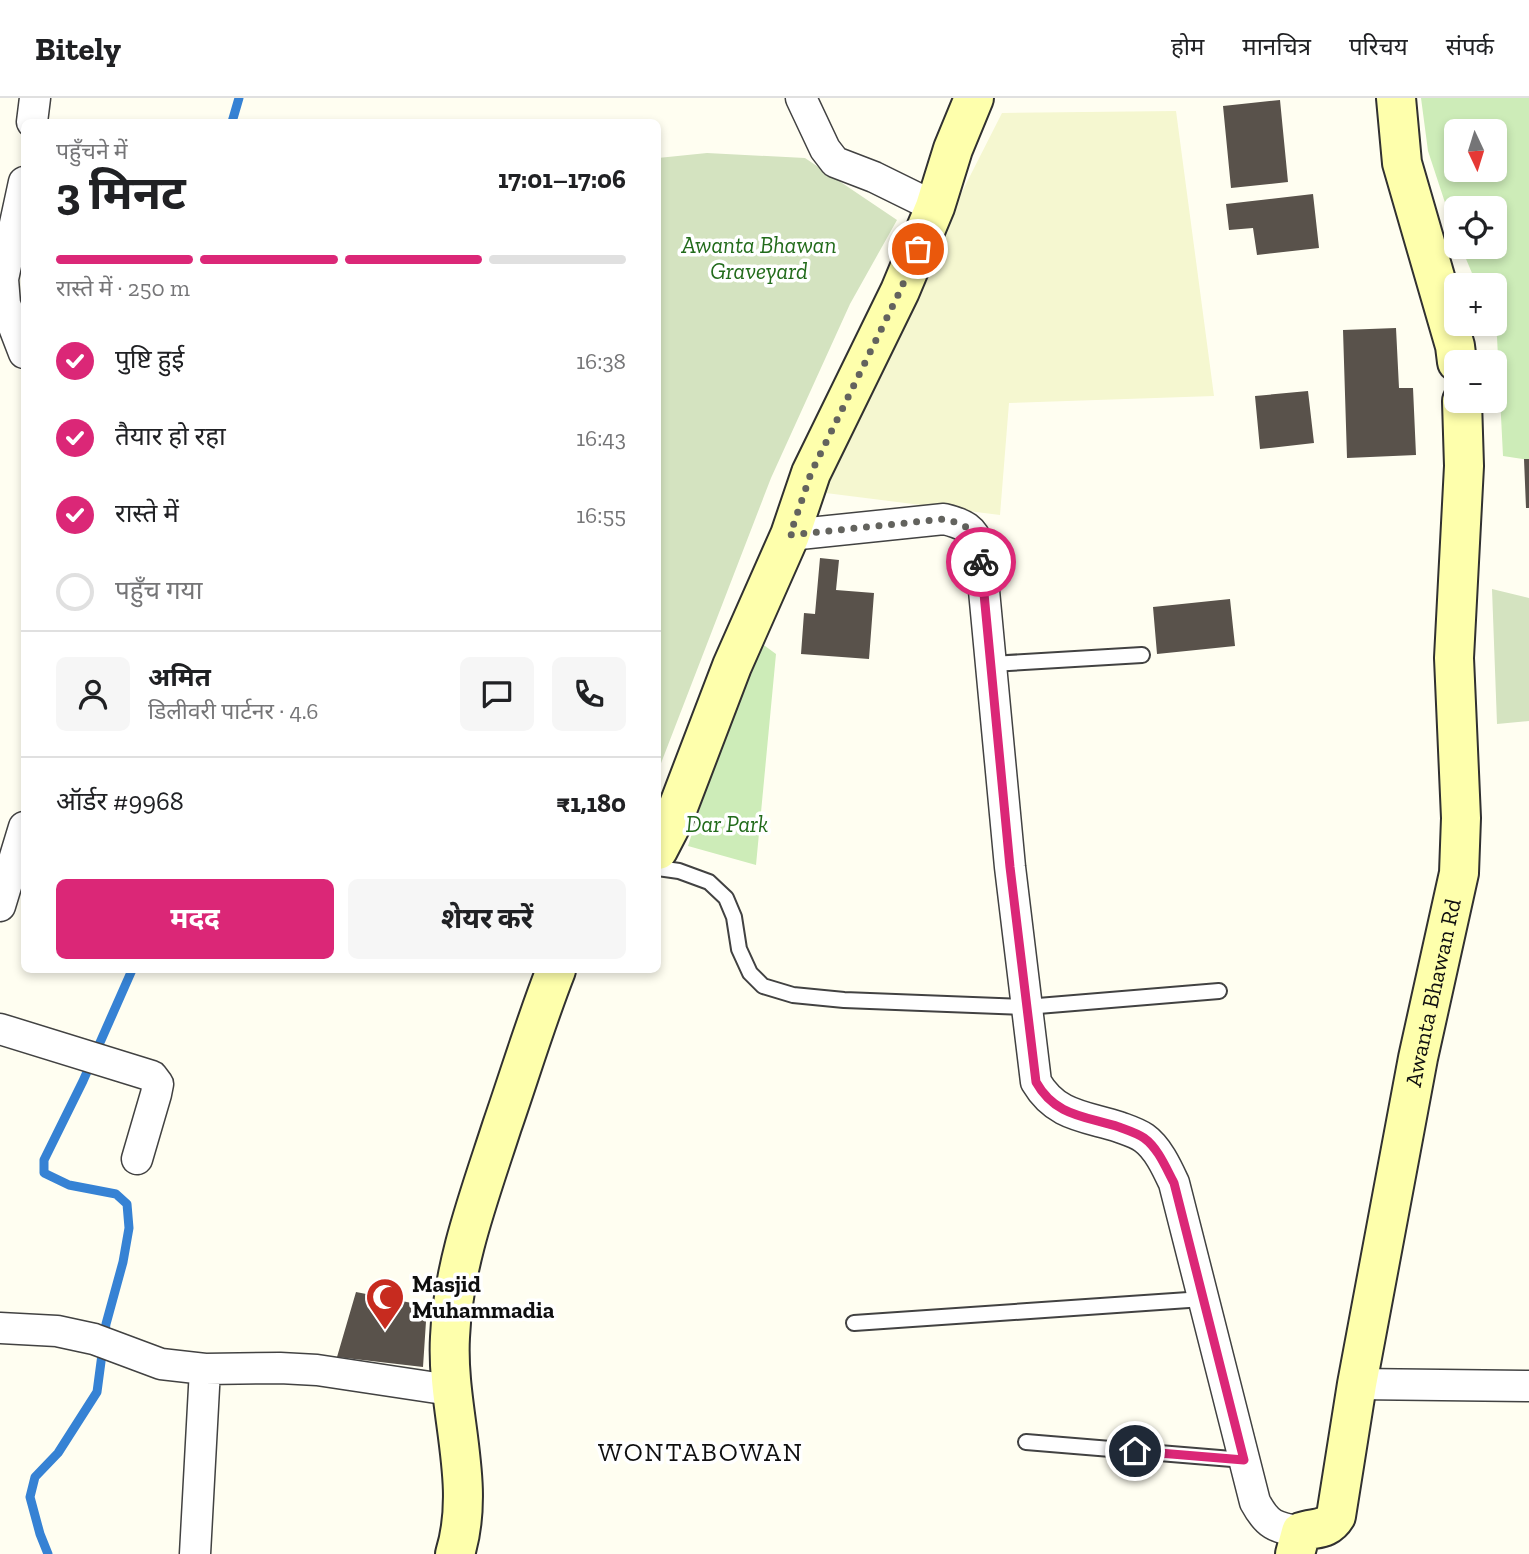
<!DOCTYPE html>
<html lang="hi">
<meta charset="utf-8">
<style>
body{margin:0;font-family:"Zilla Slab","Noto Sans Devanagari",serif;background:#f6f6f6;color:#202124;height:100vh;display:flex;flex-direction:column;font-size:26px;white-space:nowrap}
*{box-sizing:border-box;margin:0}
p{font-size:23px;color:#757577}
.icon{flex:none;width:38px;height:38px;fill:none;stroke:currentColor;stroke-width:2;stroke-linecap:round;stroke-linejoin:round}
.map{position:relative;flex:1;overflow:hidden}
.sheet{position:absolute;left:21px;top:21px;width:640px;height:854px;display:flex;flex-direction:column;background:#fff;border-radius:10px;box-shadow:0 4px 10px #0003}
.sheet>*{flex:none}
.needle{width:46px;rotate:176deg}
.buttons{position:absolute;left:1444px;top:21px;display:grid;gap:14px}
.buttons a{display:grid;place-items:center;width:63px;height:63px;border-radius:10px;background:#fff;box-shadow:0 4px 10px #0003;font-size:35px}
.pin{position:absolute;display:grid;place-items:center;width:60px;height:60px;color:#fff;margin:-30px;border:4px solid #fff;border-radius:50%;box-shadow:0 2px 7px #0007}
.courier{position:absolute;display:grid;place-items:center;width:70px;height:70px;margin:-35px;border:5px solid #db2777;border-radius:50%;background:#fff;color:#222;box-shadow:0 2px 9px #0007}
.summary em{font-style:normal;font-weight:700}
.summary div{display:flex;flex-direction:column-reverse}
.summary{display:flex;align-items:center;justify-content:space-between;height:119px;padding:0 35px}
h1{font-size:46px;font-weight:700;line-height:52px}
.bar{display:grid;grid-template-columns:repeat(4,1fr);gap:10px 7px;align-content:center;height:84px;padding:0 35px}
.bar i{height:9px;border-radius:5px;background:#e0e0e0}
.bar .current{background:#db2777}
.bar p{grid-column:span 4}
.line{display:flex;align-items:center;gap:18px;padding:0 35px;border-top:2px solid #e0e0e0}
.line div{flex:1}
.round{display:grid;place-items:center;flex:none;width:74px;height:74px;border-radius:10px;background:#f6f6f6}
ol{padding:0 35px;list-style:none}
li{display:flex;align-items:center;gap:21px;height:77px}
li p{margin-inline-start:auto}
li .icon{padding:7px;border-radius:50%;background:#db2777;color:#fff;stroke-width:4}
li:last-child{color:#757577}
li i{width:38px;height:38px;border:4px solid #e0e0e0;border-radius:50%}
.action{display:flex;gap:14px;margin-top:auto;padding:14px 35px}
.action a{flex:1;height:80px;border-radius:10px;background:#db2777;color:#fff;font-size:28px;font-weight:700;line-height:80px;text-align:center}
.action a+a{background:#f6f6f6;color:#202124}
header{display:flex;align-items:center;gap:42px;box-sizing:border-box;height:98px;padding:0 35px;background:#fff;border-bottom:2px solid #e0e0e0}
header strong{font-size:33px}
nav{display:flex;gap:38px;margin-inline-start:auto;font-size:24px}
.map>svg:first-child{display:block}
.farmland{fill:#f5f7d0}
.green{fill:#cdecb8;fill-rule:evenodd}
.cemetery{fill:#d4e3c0}
.lines{fill:none;stroke-linecap:round;stroke-linejoin:round}
.stream{stroke:#3682d4;stroke-width:9}
.building{fill:#59524b}
.lane-casing{stroke:#424242;stroke-width:18}
.street-casing{stroke:#424242;stroke-width:33}
.secondary-casing{stroke:#313131;stroke-width:42}
.lane{stroke:#fff;stroke-width:14}
.street{stroke:#fff;stroke-width:30}
.secondary{stroke:#feffac;stroke-width:38}
.done{stroke:#63635e;stroke-width:7;stroke-dasharray:0 12.6}
.route{stroke:#db2777;stroke-width:9}
.labels{text-anchor:middle;stroke-width:7;stroke-linejoin:round;paint-order:stroke}
.park-label{font-size:23px;font-style:italic;fill:#226b1b;stroke:#fff}
.street-label{font-size:23px;fill:#0f0f0f;stroke:#fff}
.poi-label{font-size:23px;font-weight:bold;fill:#0f0f0f;stroke:#fff;text-anchor:start}
.quarter-label{font-size:26px;letter-spacing:2px;fill:#0f0f0f;stroke:#fff}
</style>
<header>
<strong>Bitely</strong>
<nav><a>होम</a><a>मानचित्र</a><a>परिचय</a><a>संपर्क</a></nav>
</header>
<div class="map">
<svg width="1529" height="1456" viewBox="0 0 1529 1456">
<rect width="100%" height="100%" fill="#fffef1"/>
<!-- farmland -->
<path class="farmland" d="M1176 13 1214 298 1009 305 1000 417 810 393 1002 15Z"/>
<!-- green -->
<path class="green" d="M1421 0H1529V362L1503 358 1497 239 1492 226H1494V187H1477L1461 149H1494V110H1456V138L1428 53ZM1456 33H1494V72H1456Z
M754 540 776 556 756 767 688 748Z"/>
<!-- cemetery -->
<path class="cemetery" d="M707 55 805 60 897 122 850 206 771 380 658 673V60Z
M1492 491 1529 500V623L1497 626Z"/>
<g class="lines">
<!-- stream -->
<path class="stream" d="M232 24 239 0
M48 1456 40 1436 30 1399 35 1379 58 1355 97 1294 106 1226 123 1164 129 1130 127 1106 116 1096 69 1087 44 1075V1062L83 983 132 872"/>
</g>
<!-- building -->
<path class="building" d="M1280 2 1288 84 1231 90 1223 8Z
M1313 96 1319 150 1257 157 1253 130 1229 132 1226 106Z
M1396 230 1399 290H1413L1416 357 1347 360 1343 232Z
M1308 293 1314 345 1260 351 1255 298Z
M1524 361H1529V410H1526Z
M820 460 839 462 836 492 874 495 869 561 801 556 804 515 815 516Z
M1230 501 1235 548 1157 556 1153 509Z
M356 1194 427 1208 423 1269 337 1259Z"/>
<g class="lines">
<defs>
<path id="lane" d="M991 566 1142 557
M658 770 679 773 709 784 726 800 734 819 739 851 750 875 763 888 793 897 844 902 1026 909 1219 893
M854 1225 1203 1201
M1026 1344 1244 1362"/>
<path id="street" d="M801 0 825 51 835 64 874 79 935 109
M32 24 35 0
M24 84 3 181 5 206 24 255
M790 437 944 421C964 426 973 430 980 450L1010 769 1036 984C1056 1018 1084 1018 1119 1029 1127 1032 1137 1035 1144 1040 1158 1050 1167 1070 1174 1085L1255 1404C1268 1428 1275 1429 1301 1434
M0 808 24 729
M0 931 152 978 158 986 156 996 137 1061
M0 1230 57 1233 94 1241 161 1266 205 1271 280 1270 317 1272 450 1292
M1357 1286 1529 1288
M195 1456 205 1271"/>
<g id="secondary">
<path d="M1396 0 1402 65 1455 248 1457 264"/>
<path d="M658 752 672 725 732 568 790 437 811 375 900 193 935 109 953 51 974 0"/>
<path d="M455 1456C477 1385 446 1312 450 1239 453 1167 480 1096 502 1028 520 976 536 923 556 872"/>
<path id="s1" d="M1295 1456 1301 1434C1315 1429 1327 1433 1336 1418L1357 1286 1418 960 1459 775 1461 720 1454 560 1464 368 1462 303"/>
</g>
</defs>
<!-- lane casing -->
<use href="#lane" class="lane-casing"/>
<!-- street casing -->
<use href="#street" class="street-casing"/>
<!-- secondary casing -->
<use href="#secondary" class="secondary-casing"/>
<!-- lane -->
<use href="#lane" class="lane"/>
<!-- street -->
<use href="#street" class="street"/>
<!-- secondary -->
<use href="#secondary" class="secondary"/>
</g>
<g class="lines">
<!-- done -->
<path class="done" d="M918 151 900 193 811 375 790 437 944 421C973 428 978 435 981 464"/>
<!-- route -->
<path class="route" d="M981 464 1010 769 1036 984C1055 1018 1084 1018 1119 1029 1127 1032 1137 1035 1144 1040 1158 1050 1166 1070 1174 1085L1244 1362 1135 1353"/>
</g>
<!-- icons -->
<defs>
<symbol id="mosque-pin" viewBox="-11 -11 22 30"><path d="M0 17L-7.5 6A9.5 9.5 0 1 1 7.5 6Z" fill="#c72b1f" stroke="#fff"/><path d="M3.5-4.9A6 6 0 1 0 3.5 4.9A5 5 0 1 1 3.5-4.9Z" fill="#fff"/></symbol>
</defs>
<g fill-rule="evenodd">
<use href="#mosque-pin" x="363" y="1177" width="44" height="60"/>
</g>
<g class="labels">
<!-- park labels -->
<g class="park-label">
<text x="759" y="155">Awanta Bhawan<tspan x="759" dy="26">Graveyard</tspan></text>
<text x="727" y="734">Dar Park</text>
</g>
<!-- street labels -->
<g class="street-label">
<text dy="8" stroke="none"><textPath href="#s1" startOffset="595">Awanta Bhawan Rd</textPath></text>
</g>
<!-- poi labels -->
<g class="poi-label">
<text x="412" y="1194">Masjid<tspan x="412" dy="26">Muhammadia</tspan></text>
</g>
<!-- quarter labels -->
<g class="quarter-label">
<text x="701" y="1363">WONTABOWAN</text>
</g>
</g>
</svg>
<div class="buttons">
<a><svg class="needle" viewBox="-14 -14 28 28"><path d="M0-13l5 13h-10z" fill="#e53935"/><path d="M0 13l5-13h-10z" fill="#757577"/></svg></a>
<a><svg class="icon" aria-label="locate" viewBox="0 0 24 24"><circle cx="12" cy="12" r="6"/><path d="M12 2v4M12 18v4M2 12h4M18 12h4"/></svg></a>
<a>+</a>
<a>−</a>
</div>
<div class="pin" style="left:918px;top:151px;background:#ea580c"><svg class="icon" aria-label="bag" viewBox="0 0 24 24"><path d="M5 8h14l-1 12H6zM9 8a3 3 0 0 1 6 0"/></svg></div>
<div class="pin" style="left:1135px;top:1353px;background:#1f2937"><svg class="icon" aria-label="home" viewBox="0 0 24 24"><path d="M3 11l9-7 9 7M6 9v11h12V9"/></svg></div>
<div class="courier" style="left:981px;top:464px"><svg class="icon" aria-label="bike" viewBox="0 0 24 24"><circle cx="6" cy="16" r="4"/><circle cx="18" cy="16" r="4"/><path d="M6 16l4-8h5l3 8M10 8l3 8H6M13 5h3"/></svg></div>
<section class="sheet">
<div class="summary"><div><h1>3 मिनट</h1><p>पहुँचने में</p></div><em>17:01–17:06</em></div>
<div class="bar"><i class="current"></i><i class="current"></i><i class="current"></i><i></i><p>रास्ते में · 250 m</p></div>
<ol>
<li><svg class="icon" aria-label="check" viewBox="0 0 24 24"><path d="M5 12l5 5 9-10"/></svg>पुष्टि हुई<p>16:38</p></li>
<li><svg class="icon" aria-label="check" viewBox="0 0 24 24"><path d="M5 12l5 5 9-10"/></svg>तैयार हो रहा<p>16:43</p></li>
<li><svg class="icon" aria-label="check" viewBox="0 0 24 24"><path d="M5 12l5 5 9-10"/></svg>रास्ते में<p>16:55</p></li>
<li><i></i>पहुँच गया</li>
</ol>
<div class="line" style="height:126px"><a class="round"><svg class="icon" aria-label="person" viewBox="0 0 24 24"><circle cx="12" cy="8" r="4"/><path d="M4 21q1-7 8-7t8 7"/></svg></a><div><b>अमित</b><p>डिलीवरी पार्टनर · 4.6</p></div><a class="round"><svg class="icon" aria-label="chat" viewBox="0 0 24 24"><path d="M4 5h16v11H9l-5 4z"/></svg></a><a class="round"><svg class="icon" aria-label="phone" viewBox="0 0 24 24"><path d="M5 4h4l2 5-3 2q2 4 5 5l2-3 5 2v4C11 20 4 13 5 4z"/></svg></a></div>
<div class="line" style="height:91px"><div>ऑर्डर #9968</div><b>₹1,180</b></div>
<div class="action"><a>मदद</a><a>शेयर करें</a></div>
</section>
</div>
